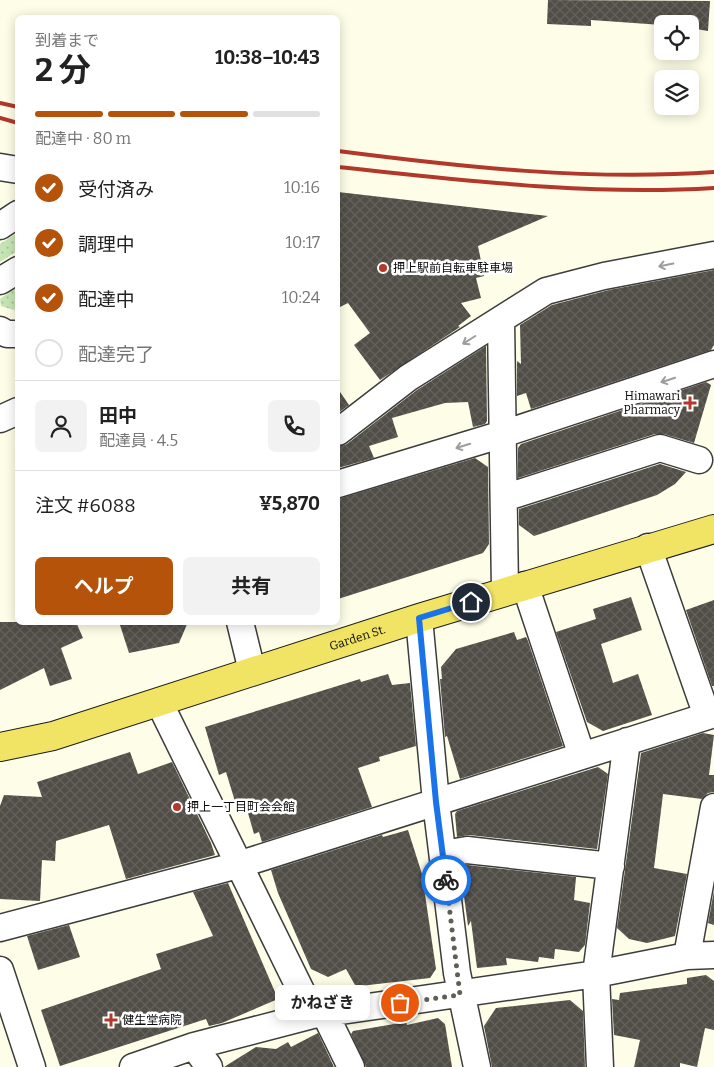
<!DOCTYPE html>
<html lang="ja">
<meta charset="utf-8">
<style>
body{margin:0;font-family:Bitter,"Noto Sans JP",serif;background:#f2f2f2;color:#222;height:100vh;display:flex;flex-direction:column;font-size:19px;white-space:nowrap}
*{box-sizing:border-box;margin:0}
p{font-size:16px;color:#767676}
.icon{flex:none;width:28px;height:28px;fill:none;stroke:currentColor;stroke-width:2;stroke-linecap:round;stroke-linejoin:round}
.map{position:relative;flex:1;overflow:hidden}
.sheet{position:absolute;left:15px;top:15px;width:325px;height:610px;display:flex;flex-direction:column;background:#fff;border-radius:8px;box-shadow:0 2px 12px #0003}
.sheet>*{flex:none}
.controls{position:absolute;left:654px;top:15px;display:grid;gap:10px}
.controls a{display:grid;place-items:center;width:45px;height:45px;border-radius:8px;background:#fff;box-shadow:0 2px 12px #0003;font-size:25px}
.pin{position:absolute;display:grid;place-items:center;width:42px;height:42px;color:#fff;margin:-21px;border:2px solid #fff;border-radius:50%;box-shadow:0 1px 5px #0007}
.courier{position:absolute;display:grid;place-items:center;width:50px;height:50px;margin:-25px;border:4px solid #1a73e8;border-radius:50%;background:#fff;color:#222;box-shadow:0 1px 6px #0007}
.bubble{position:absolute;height:35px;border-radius:8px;background:#fff;box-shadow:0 2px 12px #0003;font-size:16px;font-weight:700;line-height:35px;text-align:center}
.summary em{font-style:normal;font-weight:700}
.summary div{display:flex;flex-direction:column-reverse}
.summary{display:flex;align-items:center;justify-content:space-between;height:85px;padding:0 20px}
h1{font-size:32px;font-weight:700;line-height:38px}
.bar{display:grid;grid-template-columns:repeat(4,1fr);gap:8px 5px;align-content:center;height:60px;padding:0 20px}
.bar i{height:6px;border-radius:4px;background:#e0e0e0}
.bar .selected{background:#b45309}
.bar p{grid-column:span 4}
.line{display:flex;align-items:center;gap:12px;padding:0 20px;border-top:1px solid #e0e0e0}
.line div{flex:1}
.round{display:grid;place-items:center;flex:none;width:52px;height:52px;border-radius:8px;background:#f2f2f2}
ol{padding:0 20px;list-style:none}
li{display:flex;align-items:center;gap:15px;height:55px}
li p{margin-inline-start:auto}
li .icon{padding:5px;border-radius:50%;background:#b45309;color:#fff;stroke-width:4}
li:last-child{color:#767676}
li i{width:28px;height:28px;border:2px solid #e0e0e0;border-radius:50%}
.cta{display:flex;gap:10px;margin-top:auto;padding:10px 20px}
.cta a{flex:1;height:58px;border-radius:8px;background:#b45309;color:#fff;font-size:20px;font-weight:700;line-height:58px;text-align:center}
.cta a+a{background:#f2f2f2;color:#222}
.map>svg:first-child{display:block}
.grass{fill:url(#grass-dots)}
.building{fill:url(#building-cross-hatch)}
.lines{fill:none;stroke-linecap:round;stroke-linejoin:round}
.minor-casing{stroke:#3d3d3d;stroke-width:29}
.major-casing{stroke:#1b1b1b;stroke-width:30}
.minor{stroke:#fff;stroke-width:26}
.major{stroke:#f1e464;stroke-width:28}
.rail{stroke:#b1382b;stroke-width:4}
.oneway{stroke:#9d9d9d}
.done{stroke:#5f5f57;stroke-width:5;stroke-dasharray:0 9}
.route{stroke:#1a73e8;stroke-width:6}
.poi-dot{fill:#b1382b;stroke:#fff;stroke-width:2}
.labels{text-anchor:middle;stroke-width:5;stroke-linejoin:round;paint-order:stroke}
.poi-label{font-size:12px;fill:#0a0a0a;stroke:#fff;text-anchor:start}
.street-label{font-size:12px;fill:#0a0a0a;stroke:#fff}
</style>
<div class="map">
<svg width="714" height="1067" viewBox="0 0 714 1067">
<defs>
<pattern id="grass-dots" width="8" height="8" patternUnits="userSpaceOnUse" patternTransform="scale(1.25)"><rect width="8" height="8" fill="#c6e5b4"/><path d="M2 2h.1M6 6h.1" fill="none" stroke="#a9c399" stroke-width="1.8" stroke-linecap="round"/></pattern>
<pattern id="building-cross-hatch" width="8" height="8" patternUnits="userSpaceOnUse" patternTransform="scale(1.25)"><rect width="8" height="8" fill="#514d47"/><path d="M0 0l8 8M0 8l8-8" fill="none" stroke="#65625d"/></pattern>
</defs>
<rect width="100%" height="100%" fill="#fefde7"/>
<!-- grass -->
<path class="grass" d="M17 233V251L0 262V244Z
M17 286V311L1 306 0 299Z"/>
<!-- building -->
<path class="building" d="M548 0 710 1 708 31 690 28V24L662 25 591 20V26L547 24Z
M338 192 548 216 478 246 484 276 476 278 481 298 461 303 471 316 458 326 460 327 380 380 354 345 370 333 348 303 338 308Z
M714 270V345L711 350 531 409 526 393 517 396V361L521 364 520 325 552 305 609 290Z
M486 346 487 421 485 424 473 427 468 402 445 403 392 418 398 437 369 446 374 458 338 468V447L347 444 417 390Z
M706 382 711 385 694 443 664 434H655L518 478V448L521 444Z
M338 389 349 405 338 413Z
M475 458 488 467 489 544 483 553 338 599V499Z
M660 464 686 472 675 484 657 495 534 536 519 525V509Z
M631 597 642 630 601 644 613 683 638 674 652 715 603 731 587 722 556 632 596 619 593 609Z
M714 600V686H712L686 610Z
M0 622H76L83 638 61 648 72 679 50 686 44 668 0 690Z
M119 622H188L179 643 129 653Z
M514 632 517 640 526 637 528 641 563 746 460 779 447 736 445 737 440 679H442L441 667 456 649Z
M388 674 392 685 410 683 416 746 379 757 380 761 358 768 372 807 262 842 259 832 254 834 246 806 237 808 226 772 219 775 205 727 360 679 361 682Z
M703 733 714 735 709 775H714V792L708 793 702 799 663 794 654 868 687 874 675 936 647 943 629 939 617 928 641 753Z
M130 752 138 774 172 762 211 843 215 855 126 879 109 825 56 841 55 861 42 860 40 901 0 899V806L4 795 42 797 37 782Z
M598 767 608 774 597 849 469 835 457 837 455 814 457 811Z
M408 830 422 874 436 969 430 978 360 986 355 985 346 969 328 977 311 969 278 893 271 870 382 835 383 837Z
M467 865 576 877 574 900 590 903 585 945 579 952 555 949 554 959 539 957 538 962 506 958 507 965 477 968 471 921 468 926 460 866Z
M228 883 278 999 222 1023 209 1026 206 1019 60 1066 41 1010 161 969 156 954 213 936 193 892Z
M714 891V925L708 923Z
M69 925 80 957 38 970 27 936Z
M706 975 714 981V1030L705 1028 697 1067 680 1063V1067H634L640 1040 614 1035 612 999 619 1000 620 993 687 984V978Z
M570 1000 583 1011 585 1067H492L484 1026 496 1008Z
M438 1018 445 1024 452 1067H366L351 1034 353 1031 406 1022 407 1025Z
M318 1033 334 1067H224L256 1047 276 1049 288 1042 291 1047Z"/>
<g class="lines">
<defs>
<path id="minor" d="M0 167 18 170
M0 226 18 214
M0 281 18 270
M501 320 505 591
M0 330 7 334H18
M0 419 18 411
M338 432 408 378 546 291 604 276 714 255
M338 484 503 434 714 364
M504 498 660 448 699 460
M648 547 707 716
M525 585 582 756
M419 618 436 802 457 973 477 1067
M240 622 252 671
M159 702 313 1015
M443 854 467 850 611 866
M0 928 238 865 714 714
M687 956 714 807
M0 970 32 1067
M325 1014 351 1067
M194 1046 209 1067
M133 1067 194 1046 313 1015 596 974 687 956 714 955
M600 1067 596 974 627 741"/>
<g id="major">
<path id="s1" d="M0 747 53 736 419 618 714 529"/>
</g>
</defs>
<!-- minor casing -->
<use href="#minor" class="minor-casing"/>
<!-- major casing -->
<use href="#major" class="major-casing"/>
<!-- minor -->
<use href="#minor" class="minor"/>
<!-- major -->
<use href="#major" class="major"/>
<!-- rail -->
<path class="rail" d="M0 103 18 107
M0 118 18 123
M338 151C462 167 589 181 714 172
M338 167C463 180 588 196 714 188"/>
</g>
<!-- one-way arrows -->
<defs><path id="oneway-shaft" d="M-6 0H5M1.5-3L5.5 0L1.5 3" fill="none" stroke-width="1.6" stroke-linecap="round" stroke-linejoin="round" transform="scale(1.25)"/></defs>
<g class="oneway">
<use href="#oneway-shaft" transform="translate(666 265) rotate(169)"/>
<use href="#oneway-shaft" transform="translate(469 340) rotate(148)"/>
<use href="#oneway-shaft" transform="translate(668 380) rotate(162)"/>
<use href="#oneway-shaft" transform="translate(463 446) rotate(163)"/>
</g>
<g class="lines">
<!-- done -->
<path class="done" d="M400 1003 460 995 446 880"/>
<!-- route -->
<path class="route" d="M446 880 436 802 419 618 471 602"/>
</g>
<!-- markers -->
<g class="poi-dot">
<circle cx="383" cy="268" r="5"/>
<path d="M687.5 395.5h5v5h5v5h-5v5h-5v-5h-5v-5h5z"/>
<circle cx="177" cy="807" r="5"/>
<path d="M108.5 1012.5h5v5h5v5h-5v5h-5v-5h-5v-5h5z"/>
</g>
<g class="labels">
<!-- poi labels -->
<g class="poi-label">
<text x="393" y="272">押上駅前自転車駐車場</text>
<text x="680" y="400" text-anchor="end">Himawari<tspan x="680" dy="14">Pharmacy</tspan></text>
<text x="187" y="811">押上一丁目町会会館</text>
<text x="122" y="1024">健生堂病院</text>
</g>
<!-- street labels -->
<g class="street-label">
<text dy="4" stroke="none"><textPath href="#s1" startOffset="374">Garden St.</textPath></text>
</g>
</g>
</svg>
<div class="controls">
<a><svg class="icon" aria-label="locate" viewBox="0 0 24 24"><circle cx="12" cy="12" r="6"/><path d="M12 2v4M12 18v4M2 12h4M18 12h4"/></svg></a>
<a><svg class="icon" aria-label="layers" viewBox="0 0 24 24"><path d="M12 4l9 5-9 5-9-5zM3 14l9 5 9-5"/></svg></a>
</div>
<div class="pin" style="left:400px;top:1003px;background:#ea580c"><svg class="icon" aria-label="bag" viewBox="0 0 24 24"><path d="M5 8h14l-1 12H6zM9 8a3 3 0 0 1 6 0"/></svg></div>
<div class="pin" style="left:471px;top:602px;background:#1f2937"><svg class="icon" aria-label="home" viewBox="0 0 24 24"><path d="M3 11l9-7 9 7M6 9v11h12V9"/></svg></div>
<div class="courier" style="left:446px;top:880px"><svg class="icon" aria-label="bike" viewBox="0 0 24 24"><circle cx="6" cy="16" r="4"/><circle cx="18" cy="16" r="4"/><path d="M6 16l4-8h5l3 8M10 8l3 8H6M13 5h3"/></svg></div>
<div class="bubble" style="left:275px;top:985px;width:95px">かねざき</div>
<section class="sheet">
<div class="summary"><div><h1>2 分</h1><p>到着まで</p></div><em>10:38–10:43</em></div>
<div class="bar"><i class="selected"></i><i class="selected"></i><i class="selected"></i><i></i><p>配達中 · 80 m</p></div>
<ol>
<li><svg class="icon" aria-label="check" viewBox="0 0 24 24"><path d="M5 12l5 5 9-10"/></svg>受付済み<p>10:16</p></li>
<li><svg class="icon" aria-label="check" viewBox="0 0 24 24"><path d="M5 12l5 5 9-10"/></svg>調理中<p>10:17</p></li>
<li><svg class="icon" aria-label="check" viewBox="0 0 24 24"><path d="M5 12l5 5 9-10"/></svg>配達中<p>10:24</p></li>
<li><i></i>配達完了</li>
</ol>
<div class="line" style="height:90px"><a class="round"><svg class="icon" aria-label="person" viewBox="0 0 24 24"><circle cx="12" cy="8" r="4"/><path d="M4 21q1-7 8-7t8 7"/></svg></a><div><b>田中</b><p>配達員 · 4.5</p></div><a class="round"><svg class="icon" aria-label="phone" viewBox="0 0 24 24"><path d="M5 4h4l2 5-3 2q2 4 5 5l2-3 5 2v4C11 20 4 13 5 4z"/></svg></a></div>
<div class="line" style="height:65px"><div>注文 #6088</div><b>¥5,870</b></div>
<div class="cta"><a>ヘルプ</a><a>共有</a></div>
</section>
</div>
